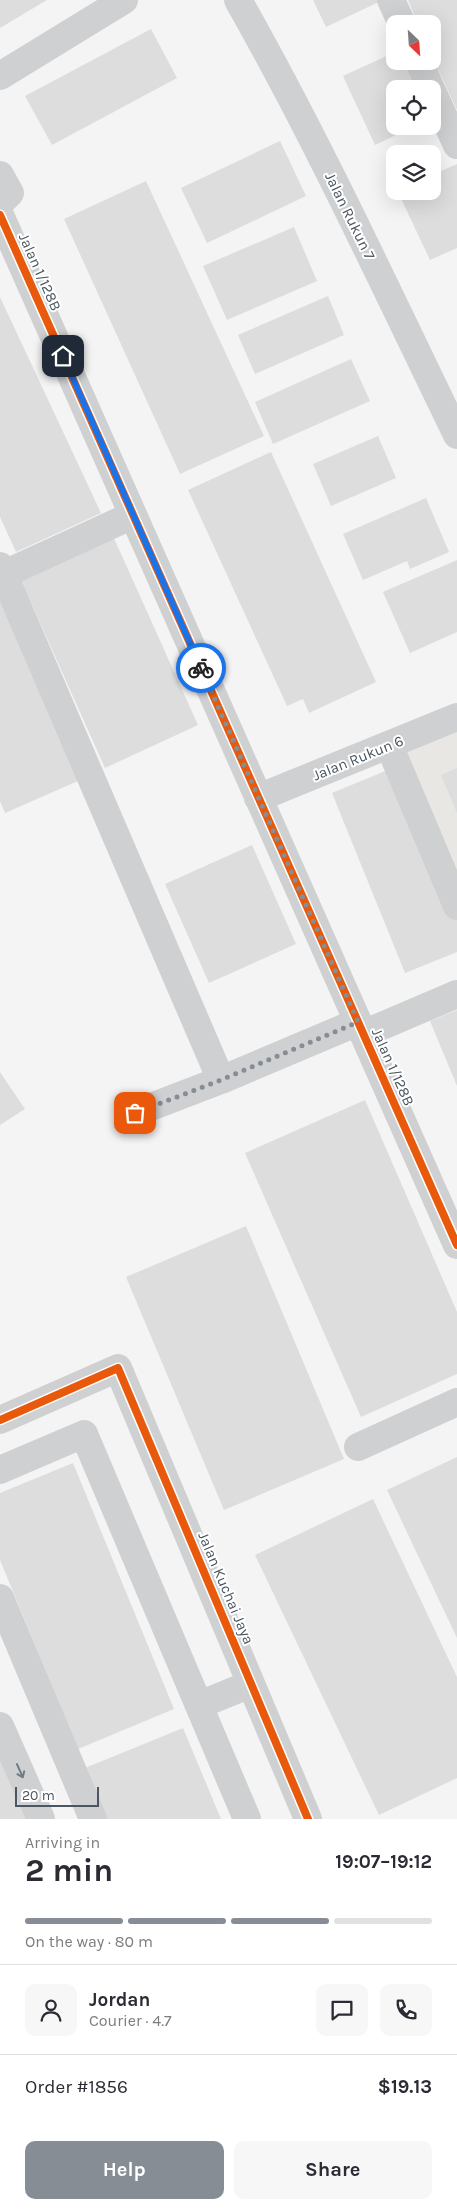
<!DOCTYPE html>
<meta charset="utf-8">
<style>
body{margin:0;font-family:Karla,sans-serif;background:#f7f7f7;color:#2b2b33;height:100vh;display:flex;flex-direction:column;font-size:19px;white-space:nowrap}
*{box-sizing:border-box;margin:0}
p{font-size:16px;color:#7c7c81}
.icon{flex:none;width:28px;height:28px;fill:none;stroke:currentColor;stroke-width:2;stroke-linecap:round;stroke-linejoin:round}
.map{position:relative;height:1819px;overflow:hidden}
.side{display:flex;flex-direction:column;background:#fff;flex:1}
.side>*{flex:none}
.needle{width:32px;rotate:155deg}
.fabs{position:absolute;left:386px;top:15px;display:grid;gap:10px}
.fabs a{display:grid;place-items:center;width:55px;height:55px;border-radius:10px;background:#fff;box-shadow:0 5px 20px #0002;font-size:25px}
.scale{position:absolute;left:15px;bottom:12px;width:84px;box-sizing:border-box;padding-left:5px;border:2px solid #4a5661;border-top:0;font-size:14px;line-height:18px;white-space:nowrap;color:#4a5661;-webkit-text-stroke:4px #fff;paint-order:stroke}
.pin{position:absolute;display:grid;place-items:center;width:42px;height:42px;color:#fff;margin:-21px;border-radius:10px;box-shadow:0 2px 8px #0006}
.courier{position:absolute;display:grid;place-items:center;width:50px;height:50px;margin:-25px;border:4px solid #1a73e8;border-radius:50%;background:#fff;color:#222;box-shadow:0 1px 6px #0007}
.headline em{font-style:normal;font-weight:700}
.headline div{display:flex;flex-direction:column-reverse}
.headline{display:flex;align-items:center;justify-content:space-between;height:85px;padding:0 25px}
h1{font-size:32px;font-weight:700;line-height:38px}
.bar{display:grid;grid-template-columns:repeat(4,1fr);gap:8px 5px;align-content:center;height:60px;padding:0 25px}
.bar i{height:6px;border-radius:4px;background:#e1e1e2}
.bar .selected{background:#868d94}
.bar p{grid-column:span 4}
.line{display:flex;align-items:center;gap:12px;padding:0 25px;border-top:1px solid #e1e1e2}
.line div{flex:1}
.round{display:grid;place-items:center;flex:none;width:52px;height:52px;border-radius:10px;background:#f7f7f7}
.button{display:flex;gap:10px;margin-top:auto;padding:10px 25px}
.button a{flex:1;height:58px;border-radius:10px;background:#868d94;color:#fff;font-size:20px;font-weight:700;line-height:58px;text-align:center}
.button a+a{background:#f7f7f7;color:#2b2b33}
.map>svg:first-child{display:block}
.commercial{fill:#e8e7e3}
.building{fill:#ddddde}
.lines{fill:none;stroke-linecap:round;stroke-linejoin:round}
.minor{stroke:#ced0d2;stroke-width:28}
.cycleway-casing{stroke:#fff;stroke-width:11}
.cycleway{stroke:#e8590c;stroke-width:8}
.oneway{stroke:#727b83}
.done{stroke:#868d94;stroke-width:5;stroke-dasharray:0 9}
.route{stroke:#1a73e8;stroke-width:6}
.labels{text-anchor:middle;stroke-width:4;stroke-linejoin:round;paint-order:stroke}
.street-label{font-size:15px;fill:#4a5661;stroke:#fff}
</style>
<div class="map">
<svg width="457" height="1819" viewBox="0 0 457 1819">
<rect width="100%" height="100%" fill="#f4f4f4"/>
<!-- commercial -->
<path class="commercial" d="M457 729V891L398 754Z"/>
<!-- building -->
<path class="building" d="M0 0H47L0 28Z
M313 0H383L326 27Z
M408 0H457V110L432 56V24H418Z
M151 29 177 78 52 145 25 96Z
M395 52V61H414L427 89H395V126H415L375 145 343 76Z
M280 141 306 196 207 243 181 188Z
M457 164V248L430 260 398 192 432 191V175Z
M146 181 264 436 180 474 64 219Z
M294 227 317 281 227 320 203 266Z
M328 296 344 335 255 374 238 335Z
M0 297 101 513 16 552 0 517Z
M351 359 370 401 273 444 255 402Z
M378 436 396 478 331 506 313 464Z
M271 452 376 682 309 713 303 699 287 706 188 490Z
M426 498 449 552 410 569 407 561 363 580 343 534Z
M113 536 198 725 105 768 20 578Z
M457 560V632L410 653 383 592Z
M0 591 87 777 5 813 0 801Z
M395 767 457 920V952L405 973 332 793Z
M457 768V813L441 775Z
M252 845 296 944 209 983 165 884Z
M457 1010V1086L430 1021Z
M0 1072 25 1109 0 1125Z
M365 1100 457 1312V1374L361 1417 245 1153Z
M246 1226 344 1459 224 1510 126 1277Z
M457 1457V1638L387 1490Z
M73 1463 174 1709 78 1749 0 1560V1493Z
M373 1499 457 1677V1778L379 1815 255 1555Z
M183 1728 221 1819H106L85 1768Z
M0 1744 34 1819H0Z"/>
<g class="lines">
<!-- minor -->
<path class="minor" d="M238 0C318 141 386 289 457 435
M391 0 402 24
M419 61 431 89
M0 76 124 0
M432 91 457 145
M0 175 10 193 0 203
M0 215 457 1245
M0 566 221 1080
M0 576 133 515
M389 745 457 906
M258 798 457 717
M363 1034 457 994
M135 1113 221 1080 358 1022
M0 1420 118 1368 308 1819
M358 1447 457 1402
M0 1470 84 1434 247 1819
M0 1598 93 1819
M199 1705 251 1684
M0 1726 41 1819"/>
<defs>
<path id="cycleway" d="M0 215 457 1245
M0 1420 118 1368 308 1819"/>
</defs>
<!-- cycleway casing -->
<use href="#cycleway" class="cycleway-casing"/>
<!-- cycleway -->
<use href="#cycleway" class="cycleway"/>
</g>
<!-- one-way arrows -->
<defs><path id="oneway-shaft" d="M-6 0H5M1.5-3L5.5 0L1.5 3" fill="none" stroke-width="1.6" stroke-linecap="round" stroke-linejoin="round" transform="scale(1.25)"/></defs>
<use class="oneway" href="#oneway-shaft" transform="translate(20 1771) rotate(66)"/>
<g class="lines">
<!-- done -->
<path class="done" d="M135 1113 221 1080 358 1022 201 668"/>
<!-- route -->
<path class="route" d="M63 356 201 668"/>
</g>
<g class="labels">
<!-- street labels -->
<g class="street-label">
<text transform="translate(350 216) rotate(64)" y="5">Jalan Rukun 7</text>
<text transform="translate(40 272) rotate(66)" y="5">Jalan 1/128B</text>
<text transform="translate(358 758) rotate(-22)" y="5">Jalan Rukun 6</text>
<text transform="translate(393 1067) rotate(66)" y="5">Jalan 1/128B</text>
<text transform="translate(226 1588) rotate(67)" y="5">Jalan Kuchai Jaya</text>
</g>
</g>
</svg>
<div class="fabs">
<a><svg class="needle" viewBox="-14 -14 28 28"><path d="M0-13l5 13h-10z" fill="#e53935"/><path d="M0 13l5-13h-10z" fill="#7c7c81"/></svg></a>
<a><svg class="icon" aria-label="locate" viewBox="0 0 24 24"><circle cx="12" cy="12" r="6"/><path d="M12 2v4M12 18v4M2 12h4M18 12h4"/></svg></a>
<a><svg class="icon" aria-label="layers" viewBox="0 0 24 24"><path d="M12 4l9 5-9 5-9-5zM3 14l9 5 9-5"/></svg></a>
</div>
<div class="scale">20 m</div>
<div class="pin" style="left:135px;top:1113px;background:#ea580c"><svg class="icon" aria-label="bag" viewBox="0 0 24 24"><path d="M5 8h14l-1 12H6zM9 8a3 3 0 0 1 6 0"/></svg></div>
<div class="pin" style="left:63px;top:356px;background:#1f2937"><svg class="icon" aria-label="home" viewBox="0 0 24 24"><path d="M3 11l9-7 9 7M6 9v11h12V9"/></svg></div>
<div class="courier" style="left:201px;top:668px"><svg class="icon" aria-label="bike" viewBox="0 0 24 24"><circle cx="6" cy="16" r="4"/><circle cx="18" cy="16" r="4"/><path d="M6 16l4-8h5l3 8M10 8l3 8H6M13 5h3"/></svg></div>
</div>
<section class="side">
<div class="headline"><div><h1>2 min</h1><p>Arriving in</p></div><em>19:07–19:12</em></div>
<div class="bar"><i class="selected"></i><i class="selected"></i><i class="selected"></i><i></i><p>On the way · 80 m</p></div>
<div class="line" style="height:90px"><a class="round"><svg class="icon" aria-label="person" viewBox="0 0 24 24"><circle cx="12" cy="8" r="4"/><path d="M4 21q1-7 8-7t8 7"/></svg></a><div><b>Jordan</b><p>Courier · 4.7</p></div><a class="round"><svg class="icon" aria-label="chat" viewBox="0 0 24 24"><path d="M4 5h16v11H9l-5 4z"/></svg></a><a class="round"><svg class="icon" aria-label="phone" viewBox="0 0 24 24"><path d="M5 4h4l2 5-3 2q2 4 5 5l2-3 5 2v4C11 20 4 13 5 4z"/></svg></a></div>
<div class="line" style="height:65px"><div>Order #1856</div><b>$19.13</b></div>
<div class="button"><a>Help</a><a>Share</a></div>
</section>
